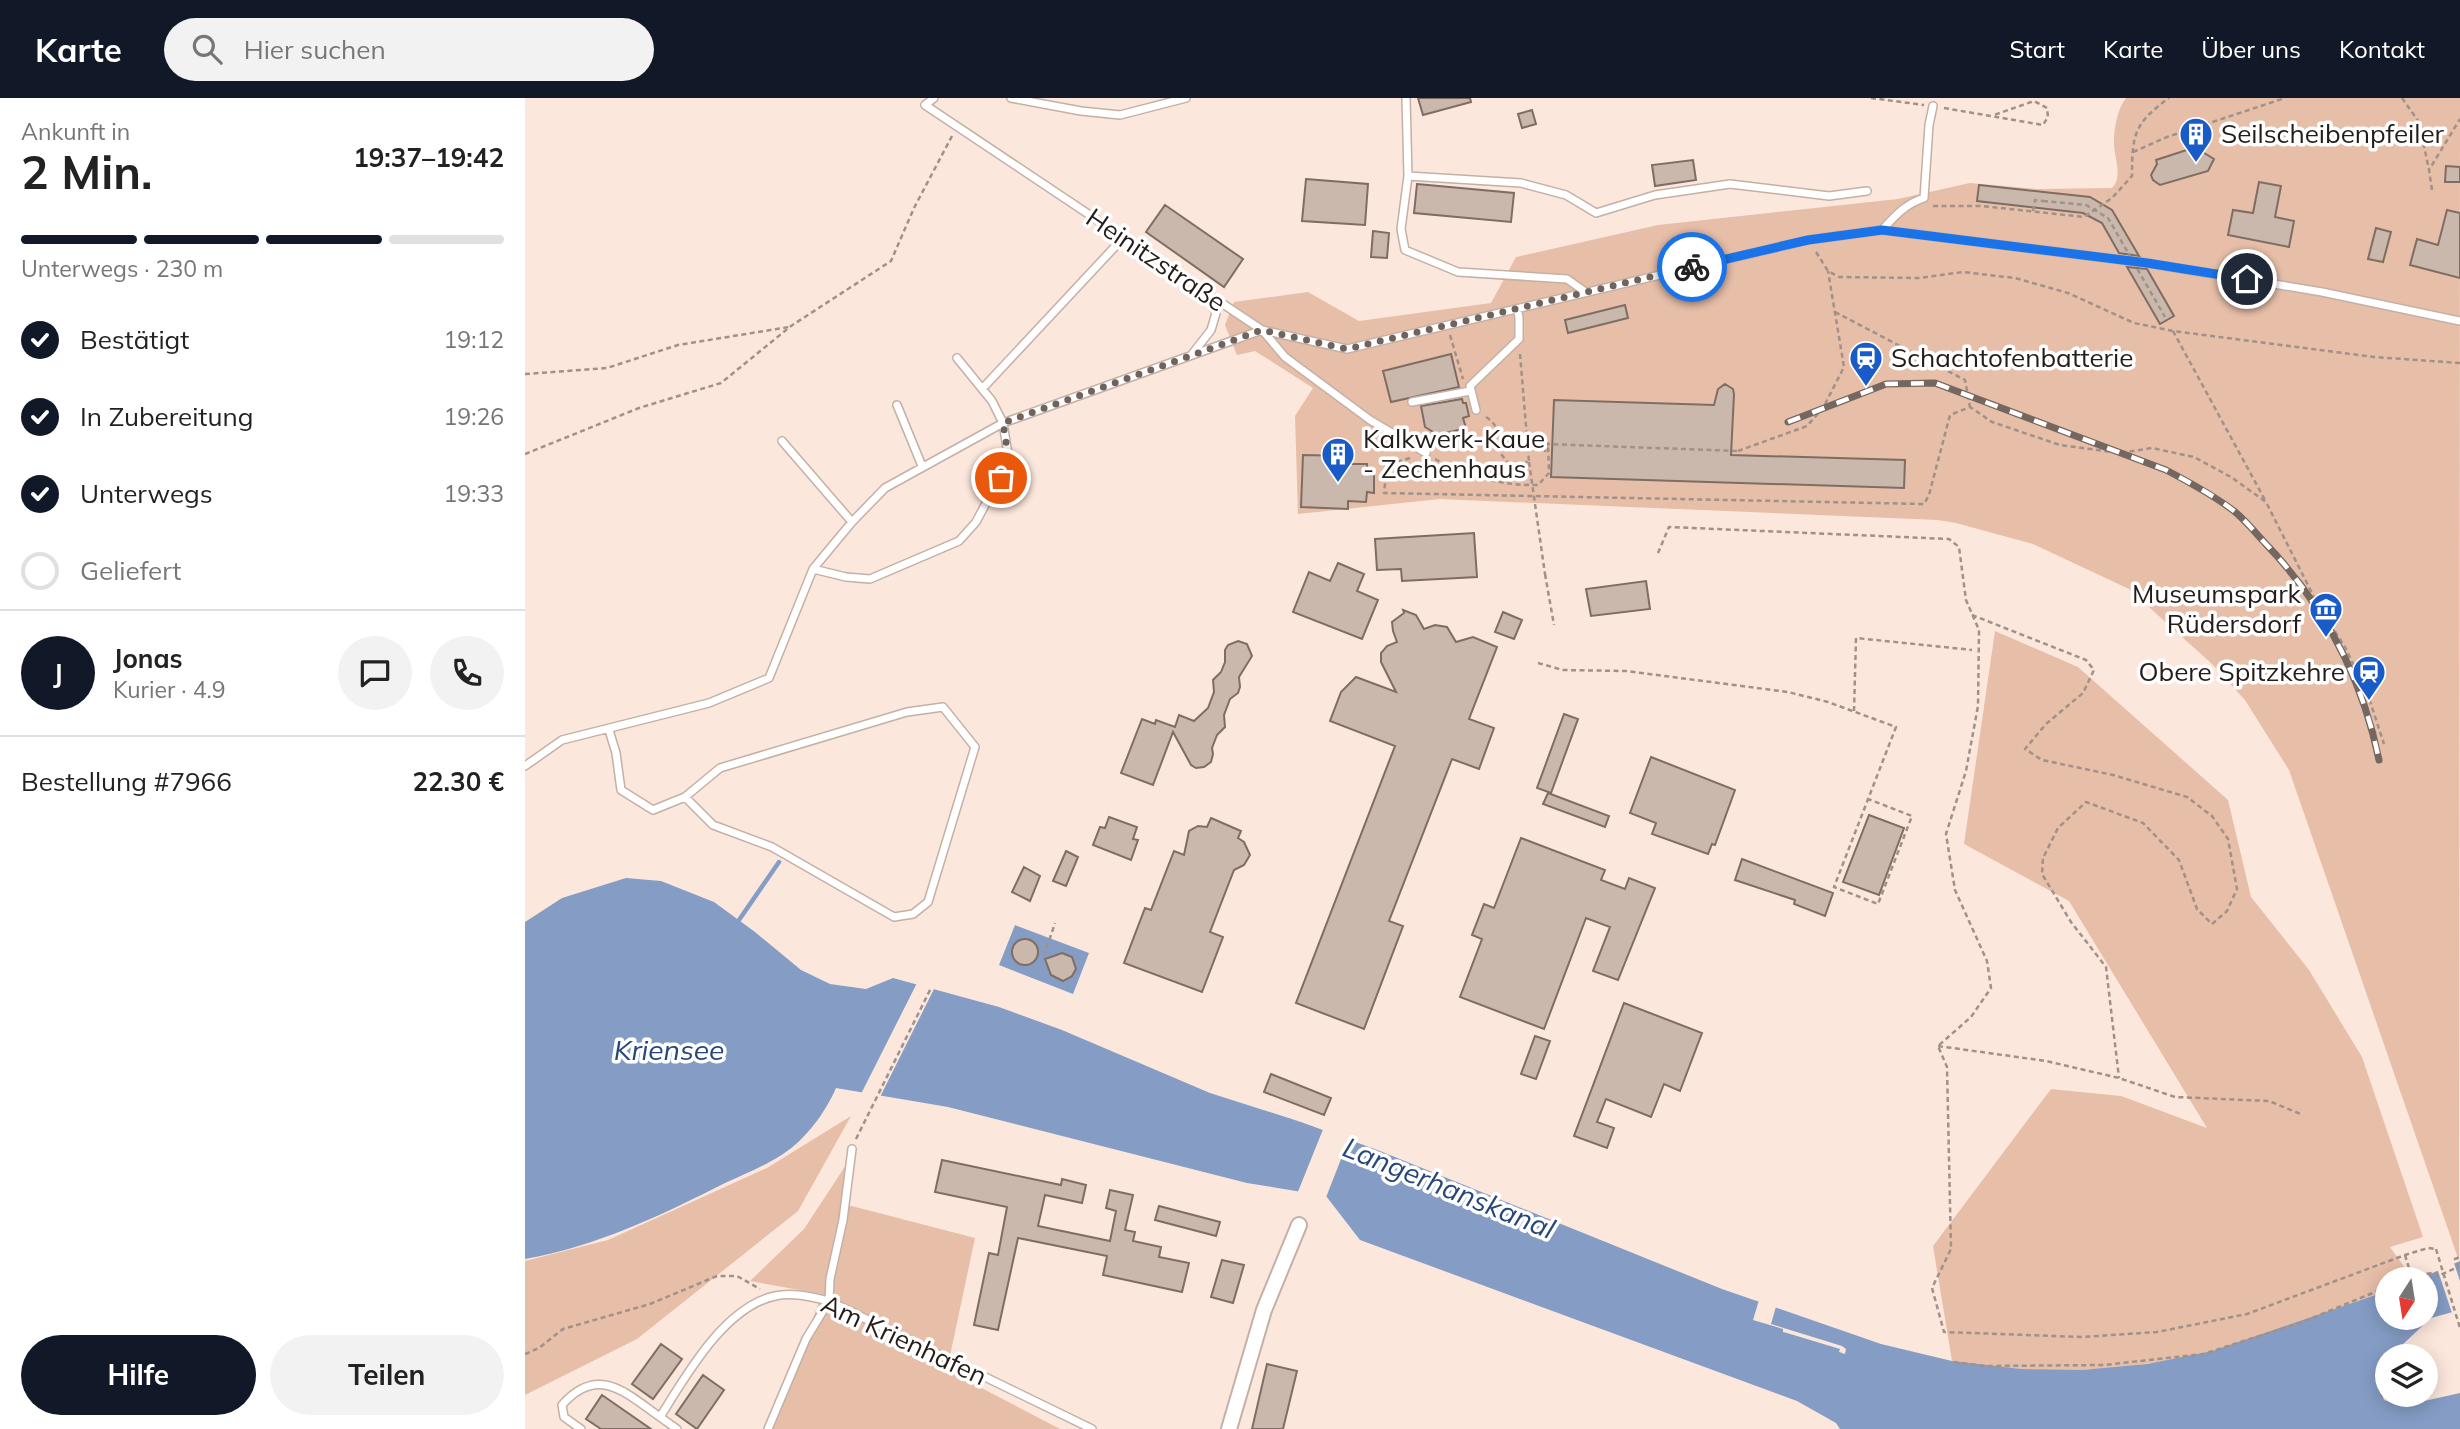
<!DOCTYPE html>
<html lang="de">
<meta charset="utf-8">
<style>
body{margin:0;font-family:Mulish,sans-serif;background:#f2f2f2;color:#222;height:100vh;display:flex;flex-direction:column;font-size:26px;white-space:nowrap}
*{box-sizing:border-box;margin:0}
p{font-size:23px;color:#767676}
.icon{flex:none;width:38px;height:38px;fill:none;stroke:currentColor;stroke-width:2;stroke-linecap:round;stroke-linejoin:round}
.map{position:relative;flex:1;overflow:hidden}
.side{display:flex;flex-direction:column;background:#fff;width:525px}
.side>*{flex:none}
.needle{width:46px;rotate:192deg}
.tools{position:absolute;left:1850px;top:1169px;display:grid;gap:14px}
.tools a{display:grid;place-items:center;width:63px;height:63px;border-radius:50%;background:#fff;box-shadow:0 4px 18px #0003;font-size:35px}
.pin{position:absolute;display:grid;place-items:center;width:60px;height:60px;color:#fff;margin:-30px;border:4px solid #fff;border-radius:50%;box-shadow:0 2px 7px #0007}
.courier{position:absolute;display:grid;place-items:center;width:70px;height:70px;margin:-35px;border:5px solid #1a73e8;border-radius:50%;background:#fff;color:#222;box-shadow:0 2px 9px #0007}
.headline em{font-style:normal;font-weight:700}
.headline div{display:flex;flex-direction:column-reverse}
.headline{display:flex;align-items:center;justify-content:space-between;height:119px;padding:0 21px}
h1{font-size:46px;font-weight:700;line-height:52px}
.bar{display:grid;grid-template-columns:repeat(4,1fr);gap:10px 7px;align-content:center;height:84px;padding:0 21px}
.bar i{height:9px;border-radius:5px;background:#e0e0e0}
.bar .current{background:#111827}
.bar p{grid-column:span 4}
.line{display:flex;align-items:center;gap:18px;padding:0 21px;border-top:2px solid #e0e0e0}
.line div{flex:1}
.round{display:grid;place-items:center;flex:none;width:74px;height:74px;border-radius:37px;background:#f2f2f2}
ol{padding:0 21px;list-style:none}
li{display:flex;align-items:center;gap:21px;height:77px}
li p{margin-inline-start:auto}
li .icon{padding:7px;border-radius:50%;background:#111827;color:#fff;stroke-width:4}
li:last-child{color:#767676}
li i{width:38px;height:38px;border:4px solid #e0e0e0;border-radius:50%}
.cta{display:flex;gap:14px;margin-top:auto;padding:14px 21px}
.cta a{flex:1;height:80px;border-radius:42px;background:#111827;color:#fff;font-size:28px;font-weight:700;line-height:80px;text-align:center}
.cta a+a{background:#f2f2f2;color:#222}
header{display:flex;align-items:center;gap:42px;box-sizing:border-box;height:98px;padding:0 35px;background:#111827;color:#fff}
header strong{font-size:33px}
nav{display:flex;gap:38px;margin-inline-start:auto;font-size:24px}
.search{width:490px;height:63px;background:#f2f2f2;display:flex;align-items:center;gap:18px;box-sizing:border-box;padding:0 24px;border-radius:38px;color:#767676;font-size:26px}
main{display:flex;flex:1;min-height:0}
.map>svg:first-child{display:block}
.green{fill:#e7bea8}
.water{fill:#859dc5}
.pier{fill:#fce7dc}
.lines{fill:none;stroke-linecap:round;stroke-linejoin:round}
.stream{stroke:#859dc5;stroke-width:4.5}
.building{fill:#cbb8ad;stroke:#7f6d63;stroke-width:2}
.lane-casing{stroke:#c4b0a5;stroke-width:10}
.street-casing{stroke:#c4b0a5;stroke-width:18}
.path{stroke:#a09189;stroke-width:2.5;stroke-dasharray:5 3.5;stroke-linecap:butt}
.lane{stroke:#fff;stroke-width:7}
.street{stroke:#fff;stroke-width:14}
.rail-casing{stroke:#736760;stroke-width:7}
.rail{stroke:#fff;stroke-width:4.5;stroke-dasharray:13;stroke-linecap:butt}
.path-bridge{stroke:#a09189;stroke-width:2.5;stroke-dasharray:5 3.5;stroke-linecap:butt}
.done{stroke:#70635d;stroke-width:7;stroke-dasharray:0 12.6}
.route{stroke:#1a73e8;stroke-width:9}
.labels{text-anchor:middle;stroke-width:7;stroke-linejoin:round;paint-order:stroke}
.poi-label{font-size:26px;fill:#241c18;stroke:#fff;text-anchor:start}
.street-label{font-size:26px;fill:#241c18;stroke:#fff}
.water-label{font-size:28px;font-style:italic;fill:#274679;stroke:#fff}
</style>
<header>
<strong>Karte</strong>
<div class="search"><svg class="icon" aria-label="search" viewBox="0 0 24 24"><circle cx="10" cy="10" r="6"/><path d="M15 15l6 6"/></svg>Hier suchen</div>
<nav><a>Start</a><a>Karte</a><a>Über uns</a><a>Kontakt</a></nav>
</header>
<main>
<section class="side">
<div class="headline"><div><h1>2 Min.</h1><p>Ankunft in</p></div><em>19:37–19:42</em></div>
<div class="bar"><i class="current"></i><i class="current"></i><i class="current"></i><i></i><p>Unterwegs · 230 m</p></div>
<ol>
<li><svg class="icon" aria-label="check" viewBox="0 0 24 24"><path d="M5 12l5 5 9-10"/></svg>Bestätigt<p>19:12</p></li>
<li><svg class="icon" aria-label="check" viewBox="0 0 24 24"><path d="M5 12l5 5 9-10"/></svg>In Zubereitung<p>19:26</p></li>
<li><svg class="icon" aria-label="check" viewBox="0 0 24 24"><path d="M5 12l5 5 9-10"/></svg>Unterwegs<p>19:33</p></li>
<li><i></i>Geliefert</li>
</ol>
<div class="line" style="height:126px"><b class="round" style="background:#111827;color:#fff">J</b><div><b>Jonas</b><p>Kurier · 4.9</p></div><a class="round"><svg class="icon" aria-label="chat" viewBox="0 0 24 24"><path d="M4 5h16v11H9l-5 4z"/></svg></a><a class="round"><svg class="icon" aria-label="phone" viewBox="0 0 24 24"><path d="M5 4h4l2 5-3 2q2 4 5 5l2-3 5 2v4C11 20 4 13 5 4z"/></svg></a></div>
<div class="line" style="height:91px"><div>Bestellung #7966</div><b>22.30 €</b></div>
<div class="cta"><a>Hilfe</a><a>Teilen</a></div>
</section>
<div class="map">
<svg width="1935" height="1331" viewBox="0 0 1935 1331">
<rect width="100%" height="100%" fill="#fce7dc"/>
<!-- green -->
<path class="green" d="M1601 0H1935L1934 1163 1764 672 1720 602 1687 566 1604 491 1508 446 1431 425 1413 422 915 401 773 416 770 318 788 290 730 253 712 257 700 227 709 204 783 194 834 223 966 205 991 159 1133 127 1373 101 1445 85 1512 91 1587 90C1599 78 1588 58 1589 42 1589 29 1593 10 1601 0Z
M1470 533 1553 569 1703 702 1726 799 1784 872 1837 959 1898 1139 1865 1149 1888 1181H1862V1193C1804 1212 1746 1238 1686 1253 1625 1268 1559 1276 1496 1271 1473 1270 1450 1265 1427 1263L1408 1148 1526 991 1596 998 1682 1030 1544 803 1439 746Z
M326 1018 273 1113 112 1241 0 1297V1163L83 1142 242 1070Z
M323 1064V1107L450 1140 422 1272 535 1331H247L297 1196 225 1183 279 1131Z"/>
<!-- water -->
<path class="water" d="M101 780 136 783 189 804 230 834 276 872 305 886 341 891 368 880 474 909 537 932 685 995 776 1024 855 1053 1197 1191 1356 1246 1427 1263 1496 1271 1557 1272 1622 1266 1687 1253 1862 1193V1220H1900V1181H1894L1935 1163V1212L1906 1220 1877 1247 1870 1258H1862V1271L1853 1287 1859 1302 1877 1308 1935 1295V1331H1315L1311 1325 1272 1303 835 1142 801 1098 722 1085 423 1009 311 990C300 1015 281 1041 258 1056 240 1068 219 1076 200 1085 137 1117 70 1149 0 1161V824L37 800Z
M490 827 564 855 548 896 474 867Z"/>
<!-- pier -->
<path class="pier" d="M393 883 409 891 354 1001 335 998Z
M799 1029 825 1038 800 1102 772 1096Z
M1928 1162 1935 1183V1216L1928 1218 1912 1170Z
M1235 1199 1252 1205 1246 1226 1317 1248 1321 1251 1320 1256 1314 1254 1315 1251 1262 1235 1258 1234V1231L1228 1222Z"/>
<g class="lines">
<!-- stream -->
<path class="stream" d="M214 822 254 764"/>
</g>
<!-- building -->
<path class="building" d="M893 0H945L946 4 898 17Z
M1007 12 1011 26 997 30 993 16Z
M1674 48 1676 53 1689 61 1683 73 1635 87 1628 82 1626 77 1632 66 1631 62Z
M1168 62 1171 82 1130 88 1127 67Z
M1921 68 1935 69V84H1920Z
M781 81 843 86 840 127 777 123Z
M1734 84 1756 88 1750 119 1769 123 1764 149 1703 137 1708 112 1728 115Z
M892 86 989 95 986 124 889 115Z
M1454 87 1565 99 1587 112 1614 158 1594 155 1577 125 1558 115 1452 103Z
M640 107 718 161 699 189 621 134Z
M1922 112 1935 115V180L1885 167 1892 141 1913 147Z
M1851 130 1866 134 1858 164 1843 161Z
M848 133 864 135 862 160 846 159Z
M1602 169 1622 171 1649 218 1635 226Z
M1100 207 1103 220 1043 235 1040 222Z
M926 256 934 289 866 304 858 273Z
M1200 286 1208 291 1209 296 1206 357 1380 362 1379 390 1026 379 1029 302 1189 307 1193 291Z
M937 301 938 305H941L944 318 938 320 941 330 913 337 900 329 896 308Z
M778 357 823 358V366H842V376L849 377V395L842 394 841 404 823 403V411L776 409Z
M949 435 952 479 877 483 876 471 852 472 850 441Z
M813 465 839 476 832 493 853 502 837 541 768 514 784 474 805 483Z
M1121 483 1125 511 1066 518 1061 491Z
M878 512 891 517 899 531 910 527 922 529 931 544 948 539 972 549 944 621 969 630 954 671 927 661 864 823 878 828 839 931 771 905 870 648 805 623 816 594 831 579 871 594 856 564V555L862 548 872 544 868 533 867 524 879 515Z
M978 514 997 522 989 541 970 534Z
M713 543 722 546 727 558 714 579 715 589 713 595 705 601 699 617 700 629 692 637 687 650 688 656 686 664 679 669 671 670 666 667 648 634 628 687 596 675 617 621 630 626 631 622 650 629 654 617 669 623 683 610 689 594 688 582 696 574 700 564V552L703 547Z
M1039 616 1053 621 1026 695 1012 690Z
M1126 659 1210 692 1190 747 1187 746 1183 756 1127 736 1131 725 1105 715Z
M1023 695 1084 718 1080 729 1018 706Z
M1344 717 1379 730 1354 797 1318 784Z
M584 719 612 729 608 741 613 742 606 762 568 747 575 729 580 730Z
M686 720 716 733 713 740 719 744 725 757 719 767 709 772 685 834 698 839 677 894 599 865 620 810 626 812 649 753 659 757 664 733 673 728 682 729Z
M996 740 1080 772 1076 782 1100 791 1104 780 1130 790 1093 882 1068 873 1085 829 1061 820 1019 931 935 899 957 841 947 837 959 806 969 810Z
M541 753 553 759 541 788 528 783Z
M1217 761 1308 795 1300 818 1269 806 1270 802 1210 782Z
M499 769 515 778 505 803 487 794Z
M487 854a13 13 0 1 1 26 0a13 13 0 1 1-26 0Z
M537 855 547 859 551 871 547 878 538 883 526 877 520 861Z
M1099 905 1177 935 1155 993 1139 986 1126 1019 1081 1001 1072 1024 1089 1030 1082 1050 1049 1038Z
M1010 938 1025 943 1011 981 996 976Z
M746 976 806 1000 799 1017 739 994Z
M417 1062 536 1087 537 1081 561 1087 557 1105 520 1097 513 1128 585 1143 591 1113 581 1110 585 1092 608 1097 600 1132 610 1134 608 1143 636 1149 634 1159 664 1165 657 1194 578 1177 582 1158 493 1140 473 1232 449 1227 464 1155 473 1157 482 1109 410 1094Z
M634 1108 695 1124 691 1138 630 1122Z
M697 1162 719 1167 708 1205 686 1199Z
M136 1246 157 1261 128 1301 107 1286Z
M742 1266 772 1273 758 1331H727Z
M178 1277 199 1292 172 1331 151 1316Z
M77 1297 126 1331H76L61 1321Z"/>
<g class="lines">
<defs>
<path id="lane" d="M409 0 400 7 737 232 822 251 1283 142 1357 132 1622 165 1797 194 1935 223
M486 0 556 13 595 17 661 0
M881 0 883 78 876 131 880 152 933 174 1042 181 1059 193
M883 78 996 85 1041 97 1071 115 1130 97 1205 86 1304 98 1342 93
M1357 132C1370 118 1380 106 1399 100L1404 27 1408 8
M738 233 760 259 845 322 901 355
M668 255 686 232 691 215 682 199
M457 291 599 139
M887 304 945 293
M372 307 397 368
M951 312 945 288 994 241V219L992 211
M257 343 327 424
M288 471 321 479 345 481 434 443 451 424 484 362 478 325 467 303 432 260
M84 632 91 655 96 692 128 712 160 699 188 727 247 749 369 819 388 816 403 804 450 649 418 609 382 614 195 670 160 699
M0 668 37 642 184 605 244 580 288 471 327 424 360 390 478 325 737 232
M56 1331 39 1319 37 1307C73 1266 101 1295 135 1319
M152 1331 135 1319C161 1278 199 1209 250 1198 268 1194 287 1199 304 1203L567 1331
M243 1331 281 1241 304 1203 305 1181 318 1122 327 1051"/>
<path id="street" d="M704 1331 739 1212 774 1127"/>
</defs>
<!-- lane casing -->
<use href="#lane" class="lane-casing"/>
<!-- street casing -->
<use href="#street" class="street-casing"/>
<!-- path -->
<path class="path" d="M1346 0 1399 7
M1877 0 1894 24 1904 72
M1419 10 1518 27 1523 19 1522 10 1509 3 1469 17
M1608 54 1642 39 1760 0
M1907 92 1904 72 1935 21
M1408 108H1457L1559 119 1587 100 1607 78C1607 37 1609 25 1644 0
M1508 113 1510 102 1518 103
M1291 154 1303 173 1314 179 1394 180 1438 174 1490 180 1543 195 1609 225 1648 233 1849 259 1935 265
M1310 214 1440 282 1445 309
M1648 233 1740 402
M925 237 938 281
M995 256 1004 364
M0 276 82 270 153 247 264 229
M961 319C974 327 976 341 975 355L995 378 1002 363
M1002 345H1020
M1213 353 1282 328 1298 310 1319 269 1303 173
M0 356 114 310 196 285 266 228 366 163 389 110 427 38
M885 360 862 367 859 395 1399 406 1404 397 1425 317 1445 309 1467 324 1535 347 1595 355 1627 350 1669 359 1706 379 1741 404 1792 505 1820 549 1843 597 1859 646
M910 361C941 378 977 388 1013 387L1024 375 1023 345 1020 353V346
M953 376 995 378
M1133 455 1144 429 1424 441 1434 449 1441 502 1454 532 1453 608 1441 673 1421 736 1430 792 1462 863 1466 890 1446 919 1413 948 1422 969 1426 1151 1407 1190 1419 1234 1557 1239 1632 1234 1722 1216 1880 1157 1903 1150 1911 1151
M1020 476 1029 527
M1447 517 1561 562 1569 572 1558 595 1521 626 1500 651 1517 662 1588 677 1662 699 1687 718 1703 741 1712 791 1702 813 1687 826 1672 811 1654 762 1618 725 1561 704 1533 730 1518 760 1517 776 1546 824 1581 869 1594 980
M1013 565 1038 572 1101 573 1263 594 1303 604 1371 629 1309 789 1353 806 1387 718 1343 701
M1329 613 1331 540 1447 552
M519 858 530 825
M1413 948 1521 963 1594 980 1650 999 1744 1003 1778 1017
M331 1041 406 890
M1880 1157 1886 1177
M1877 1181 1886 1177 1911 1175 1913 1178 1933 1169 1930 1161 1935 1159
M0 1256 14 1250 38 1231 125 1206 192 1178H212L235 1191
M1429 1264 1461 1268 1579 1267 1678 1256 1775 1225 1862 1189"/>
<!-- lane -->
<use href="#lane" class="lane"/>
<!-- street -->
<use href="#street" class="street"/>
<defs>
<path id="rail" d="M1263 324 1361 286 1410 285 1641 372C1664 384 1688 397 1709 413 1720 422 1730 434 1739 444 1798 505 1837 579 1854 662"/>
</defs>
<!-- rail casing -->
<use href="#rail" class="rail-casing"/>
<!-- rail -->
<use href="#rail" class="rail"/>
<!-- path-bridge -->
<path class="path-bridge" d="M1518 103 1561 107 1583 120 1640 219
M1020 346 1213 353
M1004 364 1020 476
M1911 1151 1935 1230"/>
</g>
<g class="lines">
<!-- done -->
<path class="done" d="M476 380 484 362 478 325 737 232 822 251 1167 169"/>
<!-- route -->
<path class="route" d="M1167 169 1283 142 1357 132 1622 165 1722 181"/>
</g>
<!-- icons -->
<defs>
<symbol id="building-pin" viewBox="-11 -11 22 30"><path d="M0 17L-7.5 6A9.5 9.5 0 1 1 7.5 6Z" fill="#195cc7" stroke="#fff"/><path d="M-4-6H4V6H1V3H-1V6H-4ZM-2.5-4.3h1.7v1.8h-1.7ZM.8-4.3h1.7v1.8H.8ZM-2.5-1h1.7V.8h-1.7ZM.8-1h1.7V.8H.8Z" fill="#fff"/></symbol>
<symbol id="station-pin" viewBox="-11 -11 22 30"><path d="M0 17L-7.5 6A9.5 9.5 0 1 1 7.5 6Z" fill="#195cc7" stroke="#fff"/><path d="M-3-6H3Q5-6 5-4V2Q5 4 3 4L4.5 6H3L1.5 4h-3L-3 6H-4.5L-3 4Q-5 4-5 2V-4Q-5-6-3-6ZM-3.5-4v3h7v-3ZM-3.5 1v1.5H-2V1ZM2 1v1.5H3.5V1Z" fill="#fff"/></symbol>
<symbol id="museum-pin" viewBox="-11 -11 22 30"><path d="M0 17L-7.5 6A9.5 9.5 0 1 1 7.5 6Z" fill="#195cc7" stroke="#fff"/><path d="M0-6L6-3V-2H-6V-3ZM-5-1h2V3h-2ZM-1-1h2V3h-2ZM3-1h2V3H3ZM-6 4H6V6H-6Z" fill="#fff"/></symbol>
</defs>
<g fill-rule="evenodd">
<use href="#building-pin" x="1652" y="17" width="38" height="52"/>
<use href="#station-pin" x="1322" y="241" width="38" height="52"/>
<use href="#building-pin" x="794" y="337" width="38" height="52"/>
<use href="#museum-pin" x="1782" y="492" width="38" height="52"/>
<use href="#station-pin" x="1825" y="555" width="38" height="52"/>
</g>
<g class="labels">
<!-- poi labels -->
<g class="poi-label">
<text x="1696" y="45">Seilscheibenpfeiler</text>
<text x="1366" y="269">Schachtofenbatterie</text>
<text x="838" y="350">Kalkwerk-Kaue<tspan x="838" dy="30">- Zechenhaus</tspan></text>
<text x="1776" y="505" text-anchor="end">Museumspark<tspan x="1776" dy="30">Rüdersdorf</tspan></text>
<text x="1820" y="583" text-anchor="end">Obere Spitzkehre</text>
</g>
<!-- street labels -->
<g class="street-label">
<text transform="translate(631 162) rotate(34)" y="9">Heinitzstraße</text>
<text transform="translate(379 1242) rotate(25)" y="9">Am Krienhafen</text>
</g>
<!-- water labels -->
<g class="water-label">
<text x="144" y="962">Kriensee</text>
<text transform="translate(924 1090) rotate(22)" y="10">Langerhanskanal</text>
</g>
</g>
</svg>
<div class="tools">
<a><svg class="needle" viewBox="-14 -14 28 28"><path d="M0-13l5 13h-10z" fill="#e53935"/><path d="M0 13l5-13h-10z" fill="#767676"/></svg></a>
<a><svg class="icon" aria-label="layers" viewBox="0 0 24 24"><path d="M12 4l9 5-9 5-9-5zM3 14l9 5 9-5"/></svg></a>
</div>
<div class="pin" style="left:476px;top:380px;background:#ea580c"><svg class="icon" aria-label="bag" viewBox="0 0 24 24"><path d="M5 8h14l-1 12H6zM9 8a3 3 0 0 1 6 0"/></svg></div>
<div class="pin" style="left:1722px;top:181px;background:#1f2937"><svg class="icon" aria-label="home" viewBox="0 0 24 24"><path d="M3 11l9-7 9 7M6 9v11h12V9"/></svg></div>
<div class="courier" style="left:1167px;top:169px"><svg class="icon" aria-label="bike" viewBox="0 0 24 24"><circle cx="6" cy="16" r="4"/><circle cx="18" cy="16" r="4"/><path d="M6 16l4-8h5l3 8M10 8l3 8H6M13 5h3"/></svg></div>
</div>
</main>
